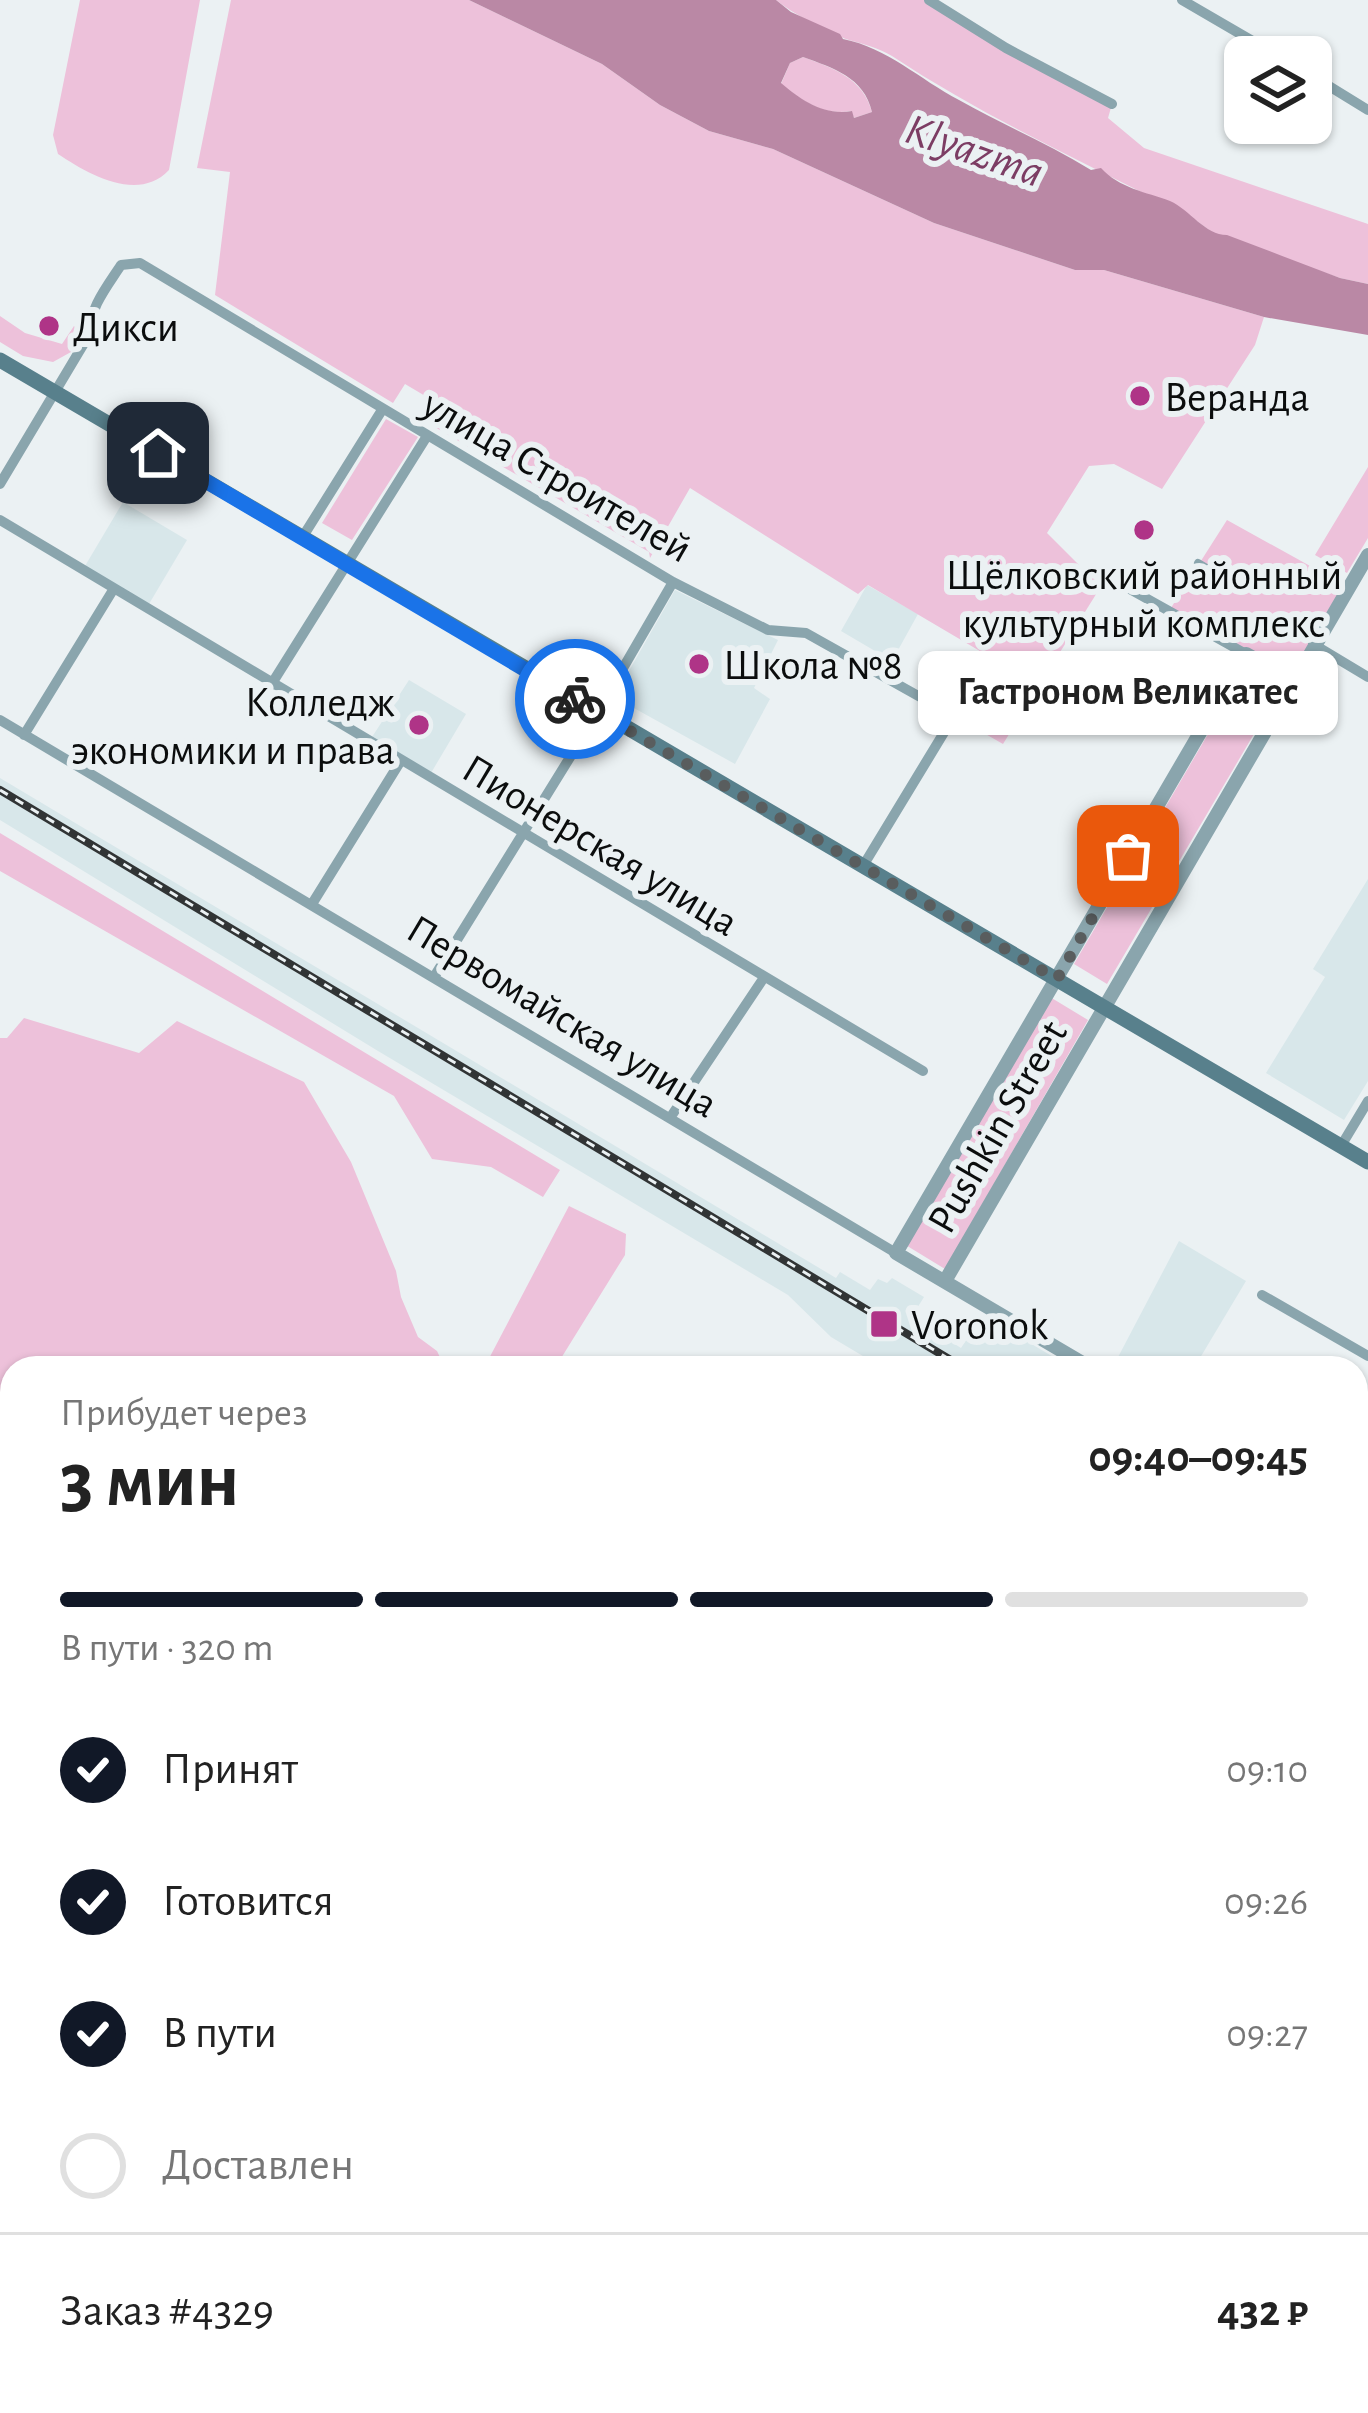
<!DOCTYPE html>
<html lang="ru">
<meta charset="utf-8">
<style>
body{margin:0;font-family:"Alegreya Sans",sans-serif;background:#f2f2f2;color:#222;height:100vh;display:flex;flex-direction:column;font-size:45px;white-space:nowrap}
*{box-sizing:border-box;margin:0}
p{font-size:39px;color:#767676}
.icon{flex:none;width:66px;height:66px;fill:none;stroke:currentColor;stroke-width:2;stroke-linecap:round;stroke-linejoin:round}
.map{position:relative;flex:1;overflow:hidden}
.panel{position:absolute;left:0px;top:1356px;width:1368px;height:1059px;display:flex;flex-direction:column;background:#fff;border-radius:36px 36px 0 0;box-shadow:0 3px 9px #0004}
.panel>*{flex:none}
.tools{position:absolute;left:1224px;top:36px;display:grid;gap:24px}
.tools a{display:grid;place-items:center;width:108px;height:108px;border-radius:18px;background:#fff;box-shadow:0 3px 9px #0004;font-size:60px}
.pin{position:absolute;display:grid;place-items:center;width:102px;height:102px;color:#fff;margin:-51px;border-radius:24px;box-shadow:0 6px 18px #0006}
.courier{position:absolute;display:grid;place-items:center;width:120px;height:120px;margin:-60px;border:9px solid #1a73e8;border-radius:50%;background:#fff;color:#222;box-shadow:0 3px 15px #0007}
.bubble{position:absolute;height:84px;border-radius:18px;background:#fff;box-shadow:0 3px 9px #0004;font-size:39px;font-weight:700;line-height:84px;text-align:center}
.head em{font-style:normal;font-weight:700}
.head div{display:flex;flex-direction:column-reverse}
.head{display:flex;align-items:center;justify-content:space-between;height:204px;padding:0 60px}
h1{font-size:78px;font-weight:700;line-height:90px}
.bar{display:grid;grid-template-columns:repeat(4,1fr);gap:18px 12px;align-content:center;height:144px;padding:0 60px}
.bar i{height:15px;border-radius:9px;background:#e0e0e0}
.bar .on{background:#111827}
.bar p{grid-column:span 4}
.line{display:flex;align-items:center;gap:30px;padding:0 60px;border-top:3px solid #e0e0e0}
.line div{flex:1}
ol{padding:0 60px;list-style:none}
li{display:flex;align-items:center;gap:36px;height:132px}
li p{margin-inline-start:auto}
li .icon{padding:12px;border-radius:50%;background:#111827;color:#fff;stroke-width:4}
li:last-child{color:#767676}
li i{width:66px;height:66px;border:6px solid #e0e0e0;border-radius:50%}
.map>svg:first-child{display:block}
.built{fill:#d8e7ea}
.green{fill:#edc1da}
.water{fill:#ba88a5;fill-rule:evenodd}
.lines{fill:none;stroke-linecap:round;stroke-linejoin:round}
.stream{stroke:#ba88a5;stroke-width:3}
.pedestrian{stroke:#8aa5ad;stroke-width:8}
.minor{stroke:#8aa5ad;stroke-width:10}
.tertiary{stroke:#8aa5ad;stroke-width:14}
.secondary{stroke:#58808c;stroke-width:15}
.rail-casing{stroke:#313435;stroke-width:8}
.rail{stroke:#ebf1f3;stroke-width:3;stroke-dasharray:9;stroke-linecap:butt}
.done{stroke:#595d5e;stroke-width:12;stroke-dasharray:0 21.6}
.route{stroke:#1a73e8;stroke-width:15}
.poi-dot{fill:#af3487;stroke:#ebf1f3;stroke-width:4.5}
.labels{text-anchor:middle;stroke-width:12;stroke-linejoin:round;paint-order:stroke}
.poi-label{font-size:42px;fill:#0b0d0d;stroke:#ebf1f3;text-anchor:start}
.street-label{font-size:42px;fill:#0b0d0d;stroke:#ebf1f3}
.water-label{font-size:45px;font-style:italic;fill:#7c3d64;stroke:#ebf1f3}
</style>
<div class="map">
<svg width="1368" height="2413" viewBox="0 0 1368 2413">
<rect width="100%" height="100%" fill="#ebf1f3"/>
<!-- built -->
<path class="built" d="M123 502 187 540 149 604 85 566Z
M867 585 918 614 892 661 841 631Z
M675 590 778 640 754 688 770 699 735 764 614 697Z
M409 680 466 714 431 773 372 737Z
M0 778 836 1278 840 1272 870 1290 878 1279 887 1283 892 1278 924 1297 914 1313 955 1338 953 1343 961 1348 983 1315 1072 1368 878 1365 831 1337 788 1295 378 1051 0 820Z
M1368 879V1081L1344 1120 1266 1073 1325 977 1313 969Z
M1179 1241 1246 1281 1194 1368H1127L1116 1361Z
M1356 1769 1368 1774V2001L1356 1999Z"/>
<!-- green -->
<path class="green" d="M80 0H200L169 170C138 203 88 174 58 154L53 135Z
M231 0H469L602 64 660 105 709 131 773 149 934 223 1075 270H1104L1264 317 1255 345 1162 489 1114 464 1089 466 1047 533 1083 569 1103 583 1003 744 954 716 990 657 868 585 858 594 690 488 650 558 649 552 421 419 432 400 405 384 393 403 215 295 230 172 197 168Z
M776 0H929L1112 104 1108 118 1144 148 1368 224V284L1340 278 1216 235 1169 201H1159C1067 154 978 113 892 56 879 48 863 44 849 40 830 34 792 13 776 0Z
M803 57C833 68 863 78 872 112L854 118 851 111C822 116 803 101 781 84L790 63Z
M0 316 25 333 62 344 74 326 84 332 71 352 53 362 23 356 0 342Z
M386 419 418 437 352 540 322 523Z
M1368 467V538L1347 573 1315 555Z
M1227 520 1348 587 1293 680 1169 611Z
M1243 674 1278 693 1107 984 1074 964Z
M0 833 560 1170 543 1197 491 1167 432 1159 394 1096 0 871Z
M1050 997 1088 1020 945 1269 904 1244Z
M24 1018 139 1053 177 1021 304 1082 351 1162 396 1271 401 1297 418 1337 437 1351 445 1368H12V2403H566L564 2413H0V1038H7Z
M569 1206 626 1234 625 1255 555 1368H484Z
M1356 2177 1368 2191V2413H684L687 2403H1356Z"/>
<!-- water -->
<path class="water" d="M469 0H776L791 12 840 34 843 39C888 48 919 79 959 100 1003 125 1049 144 1091 170L1101 168C1119 188 1146 192 1170 201 1190 210 1205 235 1227 235L1340 278 1368 284V335L1264 317 1104 270H1075L934 223 773 149 709 131 660 105 602 64ZM803 57C833 68 864 77 872 112L854 118 852 111C824 116 801 100 781 83L790 63Z"/>
<g class="lines">
<!-- stream -->
<path class="stream" d="M0 1961 10 1899
M1356 2013 1368 2015
M50 2413 51 2403"/>
<!-- pedestrian -->
<path class="pedestrian" d="M1198 563 1228 581"/>
<!-- minor -->
<path class="minor" d="M929 0 1006 48 1112 104
M1182 0 1280 57
M1311 75 1368 110
M0 484 89 335C90 307 106 288 121 265L140 263 673 582 768 630 806 633 954 716 863 866
M0 520 923 1071
M302 538 382 410
M1126 587 1246 654
M1313 644 1368 677
M271 685 427 436
M0 720 896 1253
M24 735 113 590
M312 904 400 762
M434 977 590 725 673 582
M670 1118 763 979
M1341 1146 1368 1101
M1262 1295 1368 1356"/>
<!-- tertiary -->
<path class="tertiary" d="M945 1281 1368 555
M1091 1368 896 1253 1246 654 1293 680
M1356 1425 1368 1405
M1356 1527 1368 1534"/>
<!-- secondary -->
<path class="secondary" d="M0 360 1368 1162"/>
<defs>
<path id="rail" d="M0 790 964 1368
M1356 1613 1368 1620"/>
</defs>
<!-- rail casing -->
<use href="#rail" class="rail-casing"/>
<!-- rail -->
<use href="#rail" class="rail"/>
</g>
<g class="lines">
<!-- done -->
<path class="done" d="M575 699 1057 979 1128 856"/>
<!-- route -->
<path class="route" d="M158 453 575 699"/>
</g>
<!-- markers -->
<g class="poi-dot">
<circle cx="49" cy="326" r="12"/>
<circle cx="1140" cy="396" r="12"/>
<circle cx="1144" cy="530" r="12"/>
<circle cx="699" cy="664" r="12"/>
<circle cx="419" cy="725" r="12"/>
<rect x="869" y="1309" width="30" height="30" rx="6"/>
</g>
<g class="labels">
<!-- poi labels -->
<g class="poi-label">
<text x="73" y="341">Дикси</text>
<text x="1164" y="411">Веранда</text>
<text x="1144" y="589" text-anchor="middle">Щёлковский районный<tspan x="1144" dy="48">культурный комплекс</tspan></text>
<text x="723" y="679">Школа №8</text>
<text x="395" y="716" text-anchor="end">Колледж<tspan x="395" dy="48">экономики и права</tspan></text>
<text x="911" y="1339">Voronok</text>
</g>
<!-- street labels -->
<g class="street-label">
<text transform="translate(558 475) rotate(30)" y="15">улица Строителей</text>
<text transform="translate(601 844) rotate(31)" y="15">Пионерская улица</text>
<text transform="translate(563 1015) rotate(31)" y="15">Первомайская улица</text>
<text transform="translate(996 1126) rotate(-60)" y="15">Pushkin Street</text>
</g>
<!-- water labels -->
<g class="water-label">
<text transform="translate(975 149) rotate(19)" y="16">Klyazma</text>
</g>
</g>
</svg>
<div class="tools">
<a><svg class="icon" aria-label="layers" viewBox="0 0 24 24"><path d="M12 4l9 5-9 5-9-5zM3 14l9 5 9-5"/></svg></a>
</div>
<div class="pin" style="left:1128px;top:856px;background:#ea580c"><svg class="icon" aria-label="bag" viewBox="0 0 24 24"><path d="M5 8h14l-1 12H6zM9 8a3 3 0 0 1 6 0"/></svg></div>
<div class="pin" style="left:158px;top:453px;background:#1f2937"><svg class="icon" aria-label="home" viewBox="0 0 24 24"><path d="M3 11l9-7 9 7M6 9v11h12V9"/></svg></div>
<div class="courier" style="left:575px;top:699px"><svg class="icon" aria-label="bike" viewBox="0 0 24 24"><circle cx="6" cy="16" r="4"/><circle cx="18" cy="16" r="4"/><path d="M6 16l4-8h5l3 8M10 8l3 8H6M13 5h3"/></svg></div>
<div class="bubble" style="left:918px;top:651px;width:420px">Гастроном Великатес</div>
<section class="panel">
<div class="head"><div><h1>3 мин</h1><p>Прибудет через</p></div><em>09:40–09:45</em></div>
<div class="bar"><i class="on"></i><i class="on"></i><i class="on"></i><i></i><p>В пути · 320 m</p></div>
<ol>
<li><svg class="icon" aria-label="check" viewBox="0 0 24 24"><path d="M5 12l5 5 9-10"/></svg>Принят<p>09:10</p></li>
<li><svg class="icon" aria-label="check" viewBox="0 0 24 24"><path d="M5 12l5 5 9-10"/></svg>Готовится<p>09:26</p></li>
<li><svg class="icon" aria-label="check" viewBox="0 0 24 24"><path d="M5 12l5 5 9-10"/></svg>В пути<p>09:27</p></li>
<li><i></i>Доставлен</li>
</ol>
<div class="line" style="height:156px"><div>Заказ #4329</div><b>432 ₽</b></div>
</section>
</div>
